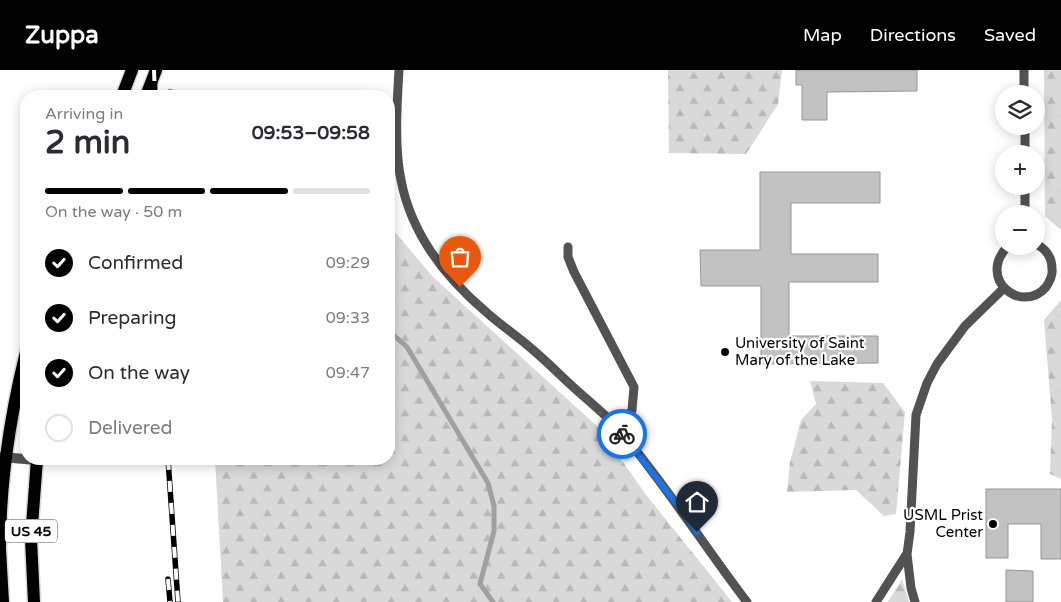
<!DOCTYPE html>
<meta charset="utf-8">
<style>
body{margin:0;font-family:"Varela Round",sans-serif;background:#f2f2f3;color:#2b2b33;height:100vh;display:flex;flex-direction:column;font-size:19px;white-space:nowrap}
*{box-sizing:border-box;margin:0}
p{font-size:16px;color:#7c7c81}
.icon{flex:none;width:28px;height:28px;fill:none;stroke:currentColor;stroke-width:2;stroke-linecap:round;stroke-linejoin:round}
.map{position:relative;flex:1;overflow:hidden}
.panel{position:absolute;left:20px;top:20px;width:375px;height:375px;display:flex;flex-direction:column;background:#fff;border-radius:20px;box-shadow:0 2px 12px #0003}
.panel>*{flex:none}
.buttons{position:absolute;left:995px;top:15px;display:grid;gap:10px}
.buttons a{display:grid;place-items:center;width:50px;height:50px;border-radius:50%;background:#fff;box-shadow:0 2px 12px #0003;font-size:25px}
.pin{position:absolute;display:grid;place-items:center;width:42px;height:42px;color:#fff;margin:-51px -21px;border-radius:50% 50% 50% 0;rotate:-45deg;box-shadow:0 0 5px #0007}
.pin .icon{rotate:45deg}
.courier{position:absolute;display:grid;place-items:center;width:50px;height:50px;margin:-25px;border:4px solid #1a73e8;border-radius:50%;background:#fff;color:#222;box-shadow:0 1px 6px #0007}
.head em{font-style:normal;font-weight:700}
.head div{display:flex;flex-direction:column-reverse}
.head{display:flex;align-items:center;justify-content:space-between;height:85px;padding:0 25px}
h1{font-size:32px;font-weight:700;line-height:38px}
.bar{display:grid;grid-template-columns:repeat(4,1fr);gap:8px 5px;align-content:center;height:60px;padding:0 25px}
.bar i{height:6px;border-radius:4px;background:#e1e1e2}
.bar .current{background:#000}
.bar p{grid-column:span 4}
ol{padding:0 25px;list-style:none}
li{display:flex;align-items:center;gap:15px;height:55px}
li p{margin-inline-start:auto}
li .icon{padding:5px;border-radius:50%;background:#000;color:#fff;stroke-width:4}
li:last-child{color:#7c7c81}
li i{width:28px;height:28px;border:2px solid #e1e1e2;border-radius:50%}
header{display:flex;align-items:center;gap:30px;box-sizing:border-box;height:70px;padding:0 25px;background:#000;color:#fff}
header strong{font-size:24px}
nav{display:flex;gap:28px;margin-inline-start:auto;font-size:18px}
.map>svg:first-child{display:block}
.forest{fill:url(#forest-firs)}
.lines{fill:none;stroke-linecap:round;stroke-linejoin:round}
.stream{stroke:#a0a0a0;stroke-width:5}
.building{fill:#c2c2c2;stroke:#969696}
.primary-casing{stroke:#dbdbdb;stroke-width:15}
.service{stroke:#525252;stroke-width:9}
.minor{stroke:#525252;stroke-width:10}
.primary{stroke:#000;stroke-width:12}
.rail-casing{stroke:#000;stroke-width:5.5}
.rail{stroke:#fff;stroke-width:4;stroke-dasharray:11;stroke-linecap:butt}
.done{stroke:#595959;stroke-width:5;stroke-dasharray:0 9}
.route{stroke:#1a73e8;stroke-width:6}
.poi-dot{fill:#000;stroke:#fff;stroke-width:2}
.labels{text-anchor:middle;stroke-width:4.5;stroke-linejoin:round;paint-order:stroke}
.shield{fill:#fff;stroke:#4c4c4c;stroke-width:1}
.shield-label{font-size:14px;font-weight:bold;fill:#000}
.poi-label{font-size:15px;fill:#000;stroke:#fff;text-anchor:start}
</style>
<header>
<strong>Zuppa</strong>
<nav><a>Map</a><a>Directions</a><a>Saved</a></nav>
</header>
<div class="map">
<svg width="1061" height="532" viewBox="0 0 1061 532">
<defs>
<pattern id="forest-firs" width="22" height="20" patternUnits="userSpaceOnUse" patternTransform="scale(1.25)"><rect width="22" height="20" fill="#d9d9d9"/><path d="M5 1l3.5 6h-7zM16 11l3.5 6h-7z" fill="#b8b8b8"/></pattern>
</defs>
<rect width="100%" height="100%" fill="#fff"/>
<!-- forest -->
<path class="forest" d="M668 0H782L778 34 746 84 669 83Z
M1044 0H1061V160L1045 146Z
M389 155 433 207 598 357 647 426 732 532H223L215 389H389Z
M1061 230V409L1050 404 1052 349 1044 250Z
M810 311 883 313 905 342 896 444 884 446 856 420 787 422 790 392 801 350 816 334Z
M902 509 909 532H888Z"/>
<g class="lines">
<!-- stream -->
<path class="stream" d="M170 21 185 26
M389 261 407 277 488 413 494 436V461L480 514 493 532"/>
</g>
<!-- building -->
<path class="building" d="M796 0H917V21L827 22V50H802V15H796Z
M760 102H880V133H791V184H878V212H789V266H878V293L761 294V216H701L700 180H760Z
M986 419H1061V489H1041V454H1008V488H986Z
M1006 500 1033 501V532H1006Z"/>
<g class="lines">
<defs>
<path id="primary" d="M122 26 132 0
M146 26 156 0
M0 478C0 411 10 346 26 282
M0 479 3 532
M34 532 31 469 37 389"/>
</defs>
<!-- primary casing -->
<use href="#primary" class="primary-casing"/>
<!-- service -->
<path class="service" d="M399 0C397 34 394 77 401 110 411 163 444 206 485 241 498 253 513 263 526 274 542 287 556 301 571 315 585 328 600 340 613 353 627 368 639 384 651 400 684 443 714 489 747 532
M1024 0V24
M1025 56V84
M1025 116V144
M1008 176C976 209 1022 245 1046 217 1050 211 1053 205 1052 199 1052 187 1046 179 1036 174
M568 177V187L574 202 634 317 632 340 620 362
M876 532 906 485
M915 532 911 518 907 484 910 462 916 345 927 313 937 294 965 256 1004 218"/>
<!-- minor -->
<path class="minor" d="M0 387 37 390"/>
<!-- primary -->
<use href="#primary" class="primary"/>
<defs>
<path id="rail" d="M154 0 155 26
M168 389 178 532
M168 509 170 532"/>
</defs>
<!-- rail casing -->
<use href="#rail" class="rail-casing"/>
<!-- rail -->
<use href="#rail" class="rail"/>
</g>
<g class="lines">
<!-- done -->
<path class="done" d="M460 217 484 241 527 274 622 364"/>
<!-- route -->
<path class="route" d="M622 364 676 433 697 462"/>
</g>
<!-- markers -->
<g class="poi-dot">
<circle cx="725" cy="282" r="5"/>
<circle cx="993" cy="454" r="5"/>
</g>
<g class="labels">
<!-- shield labels -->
<rect class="shield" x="5" y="449.5" width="52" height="23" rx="4"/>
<g class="shield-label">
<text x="31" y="466">US 45</text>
</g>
<!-- poi labels -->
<g class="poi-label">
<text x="735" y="278">University of Saint<tspan x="735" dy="17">Mary of the Lake</tspan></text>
<text x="983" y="450" text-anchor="end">USML Prist<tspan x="983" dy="17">Center</tspan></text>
</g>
</g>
</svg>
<div class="buttons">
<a><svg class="icon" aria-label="layers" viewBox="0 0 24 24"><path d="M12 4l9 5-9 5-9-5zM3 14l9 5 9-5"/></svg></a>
<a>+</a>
<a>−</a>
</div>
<div class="pin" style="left:460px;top:217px;background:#ea580c"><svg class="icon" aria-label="bag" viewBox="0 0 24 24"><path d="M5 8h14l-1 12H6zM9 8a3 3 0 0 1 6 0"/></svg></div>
<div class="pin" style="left:697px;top:462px;background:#1f2937"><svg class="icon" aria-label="home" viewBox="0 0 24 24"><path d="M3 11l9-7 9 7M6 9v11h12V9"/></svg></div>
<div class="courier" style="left:622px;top:364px"><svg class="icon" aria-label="bike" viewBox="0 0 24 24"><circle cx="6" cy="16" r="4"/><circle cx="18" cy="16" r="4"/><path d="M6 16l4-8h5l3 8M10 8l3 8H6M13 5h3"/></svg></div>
<section class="panel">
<div class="head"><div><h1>2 min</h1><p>Arriving in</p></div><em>09:53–09:58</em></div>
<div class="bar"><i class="current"></i><i class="current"></i><i class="current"></i><i></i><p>On the way · 50 m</p></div>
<ol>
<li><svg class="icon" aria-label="check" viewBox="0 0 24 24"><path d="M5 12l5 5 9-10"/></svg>Confirmed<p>09:29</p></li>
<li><svg class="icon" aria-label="check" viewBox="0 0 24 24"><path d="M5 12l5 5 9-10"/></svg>Preparing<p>09:33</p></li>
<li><svg class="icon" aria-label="check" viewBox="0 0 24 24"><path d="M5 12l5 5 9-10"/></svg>On the way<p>09:47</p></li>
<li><i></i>Delivered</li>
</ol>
</section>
</div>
